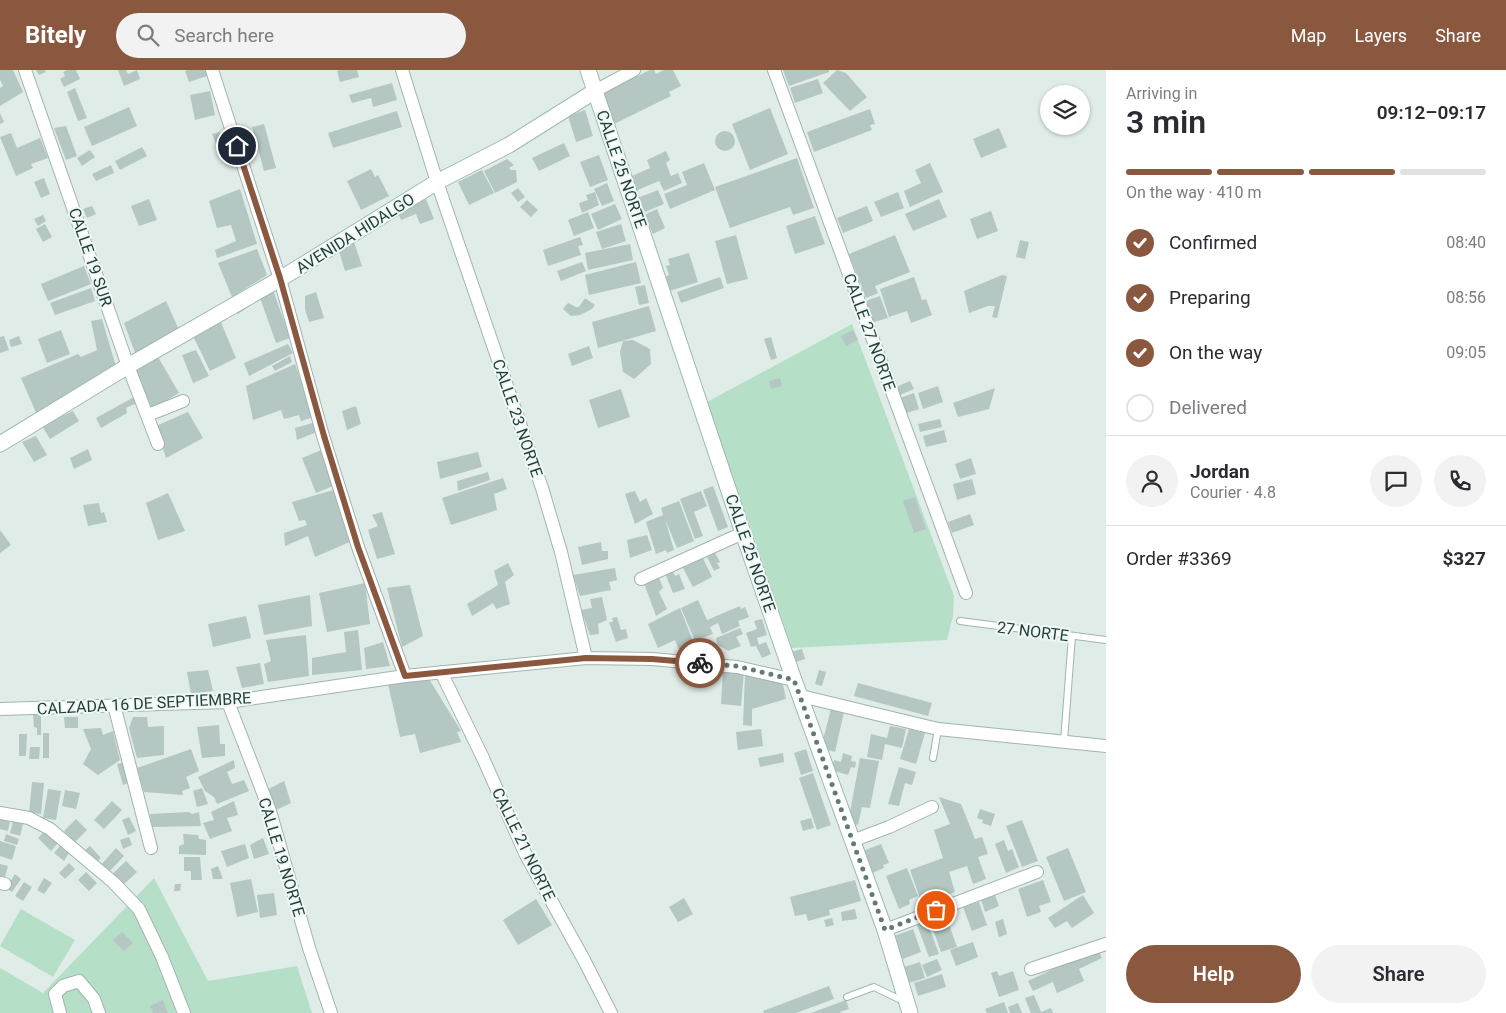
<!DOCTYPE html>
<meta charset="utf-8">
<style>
body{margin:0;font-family:Roboto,sans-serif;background:#f2f2f3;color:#2b2b33;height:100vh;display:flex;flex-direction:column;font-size:19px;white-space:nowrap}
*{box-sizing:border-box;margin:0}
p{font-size:16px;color:#7c7c81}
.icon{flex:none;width:28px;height:28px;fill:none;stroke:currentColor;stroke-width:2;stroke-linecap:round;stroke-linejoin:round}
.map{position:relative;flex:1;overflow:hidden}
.drawer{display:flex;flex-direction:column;background:#fff;width:400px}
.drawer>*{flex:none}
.fabs{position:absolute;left:1040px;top:15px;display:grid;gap:10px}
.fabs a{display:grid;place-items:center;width:50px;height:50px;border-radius:50%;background:#fff;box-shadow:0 1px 4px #0004;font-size:25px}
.pin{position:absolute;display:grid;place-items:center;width:42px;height:42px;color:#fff;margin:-21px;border:2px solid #fff;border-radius:50%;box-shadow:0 1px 5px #0007}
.courier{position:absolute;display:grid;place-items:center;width:50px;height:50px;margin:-25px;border:4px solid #8a583e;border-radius:50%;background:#fff;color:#222;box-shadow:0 1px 6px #0007}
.head em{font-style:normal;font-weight:600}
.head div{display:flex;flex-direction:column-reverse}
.head{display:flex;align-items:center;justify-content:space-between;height:85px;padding:0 20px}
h1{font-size:32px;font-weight:600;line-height:38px}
.bar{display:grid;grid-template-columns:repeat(4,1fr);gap:8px 5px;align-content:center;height:60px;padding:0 20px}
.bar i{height:6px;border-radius:4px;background:#e1e1e2}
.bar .on{background:#8a583e}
.bar p{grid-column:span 4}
.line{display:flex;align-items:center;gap:12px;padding:0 20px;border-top:1px solid #e1e1e2}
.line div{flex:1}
.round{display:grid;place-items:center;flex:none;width:52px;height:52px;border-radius:26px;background:#f2f2f3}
ol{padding:0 20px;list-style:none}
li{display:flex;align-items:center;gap:15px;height:55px}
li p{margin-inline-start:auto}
li .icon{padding:5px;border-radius:50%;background:#8a583e;color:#fff;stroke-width:4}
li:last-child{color:#7c7c81}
li i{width:28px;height:28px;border:2px solid #e1e1e2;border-radius:50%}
.action{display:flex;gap:10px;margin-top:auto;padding:10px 20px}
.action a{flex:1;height:58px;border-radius:30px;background:#8a583e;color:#fff;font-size:20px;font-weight:600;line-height:58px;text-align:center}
.action a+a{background:#f2f2f3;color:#2b2b33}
header{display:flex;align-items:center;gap:30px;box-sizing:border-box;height:70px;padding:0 25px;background:#8a583e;color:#fff}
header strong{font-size:24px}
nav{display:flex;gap:28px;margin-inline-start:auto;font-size:18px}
.search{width:350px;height:45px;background:#f2f2f3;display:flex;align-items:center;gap:12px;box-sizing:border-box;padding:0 18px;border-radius:28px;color:#7c7c81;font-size:19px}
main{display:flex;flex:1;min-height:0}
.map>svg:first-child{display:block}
.green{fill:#b6dfc7}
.building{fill:#b5c7c2}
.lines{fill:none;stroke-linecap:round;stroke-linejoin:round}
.lane-casing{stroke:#a2b4b0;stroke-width:8}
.street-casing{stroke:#a2b4b0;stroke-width:14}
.secondary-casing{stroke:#9db9b3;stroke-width:17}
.lane{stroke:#fff;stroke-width:6}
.street{stroke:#fff;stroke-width:12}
.secondary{stroke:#fff;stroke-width:15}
.done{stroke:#637b77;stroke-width:5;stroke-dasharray:0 9}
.route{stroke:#8a583e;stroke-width:6}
.labels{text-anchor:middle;stroke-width:4;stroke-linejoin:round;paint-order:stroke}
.street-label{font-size:16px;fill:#1f3e3a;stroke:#f0f8f5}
</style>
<header>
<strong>Bitely</strong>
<div class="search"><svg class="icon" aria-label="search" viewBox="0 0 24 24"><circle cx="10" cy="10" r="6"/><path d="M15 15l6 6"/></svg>Search here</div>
<nav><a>Map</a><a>Layers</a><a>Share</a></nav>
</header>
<main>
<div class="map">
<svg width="1106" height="943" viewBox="0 0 1106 943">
<rect width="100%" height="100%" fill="#e0ece8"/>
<!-- green -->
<path class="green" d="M852 254 954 526 953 546 947 570 792 578 707 332Z
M154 808 208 911 297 896 312 943H0V898L43 923Z
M21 839 75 870 53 907 0 876Z"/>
<!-- building -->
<path class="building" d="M0 0H13L23 22 0 36V18L3 16 0 10Z
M36 0H45L46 2 39 5Z
M67 0H76L80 9 64 17 60 9 65 6 63 2Z
M118 0H126L128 4 137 0 140 9 124 16Z
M188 0H205L207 6 189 12 185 1Z
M340 0H357L359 7 340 12 337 1Z
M650 0H654L656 4 664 0H673L681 16 669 22 671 26 612 55 598 25Z
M783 0H829V2L789 16Z
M837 0 846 3 867 27 850 41 823 13Z
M818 9 823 23 795 33 790 18Z
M392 13 397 30 373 37 371 28 352 33 349 25Z
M75 18 87 48 78 51 67 22Z
M210 21 215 45 195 50 190 25Z
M129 37 137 56 92 76 84 57Z
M770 38 788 84 750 100 732 54Z
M870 39 875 54 870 55 872 60 814 82 807 62Z
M585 40 593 66 576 72 568 46Z
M397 41 402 57 333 78 328 63Z
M0 43 4 52 0 54Z
M264 54 276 98 264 101 252 57Z
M66 56 77 86 66 90 54 58Z
M999 58 1007 77 981 88 973 69Z
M715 71a10 10 0 1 1 20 0a10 10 0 1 1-20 0Z
M220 62 223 72 216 74 212 64Z
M11 63 17 78 40 68 48 88 31 94 33 98 16 106 0 67Z
M564 73 570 86 539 101 532 88Z
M142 77 147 86 120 100 115 91Z
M90 80 95 87 82 96 77 88Z
M666 81 670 90 666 93 671 106 678 103 682 113 664 121 659 111 631 123 625 109 650 98 647 90Z
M599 85 608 110 590 117 580 92Z
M797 88 814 138 793 145 790 137 730 158 715 117Z
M507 89 514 95 509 98 511 100H516L517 112 495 123 484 101Z
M704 93 715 120 670 139 664 124 687 115 682 102Z
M930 93 943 122 910 137 904 121 921 113 915 100Z
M111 95 114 103 96 111 92 104Z
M371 99 375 107 378 105 389 126 361 140 347 111Z
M482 100 494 123 469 135 458 112Z
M44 108 50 124 41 128 34 112Z
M607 113 614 131 602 136 594 119Z
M518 118 525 127 518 132 511 123Z
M240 119 257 174 217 188 215 180 236 171 231 155 217 158 209 131Z
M658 120 664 134 640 144 635 129Z
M595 122 599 135 582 143 579 133 588 130 586 125Z
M898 122 904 138 881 147 874 132Z
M149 129 157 150 139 156 131 136Z
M426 129 434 149 420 154 416 144 401 150 397 140Z
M939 129 947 147 913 161 905 144Z
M527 130 538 140 531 147 520 137Z
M615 134 622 149 598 160 591 144Z
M92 136 96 144 87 148 83 139Z
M867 136 873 151 843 163 837 148Z
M657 139 665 158 653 164 644 145Z
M991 141 998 161 977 169 970 149Z
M588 142 594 158 574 166 568 150Z
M43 145 46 151 38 156 34 149Z
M815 146 825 174 795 184 786 156Z
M45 154 52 167 43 172 36 159Z
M621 154 626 171 602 179 596 162Z
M736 165 748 209 727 214 715 171Z
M895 165 910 202 875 216 878 223 866 228 849 184Z
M580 167 583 175 578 176 581 185 548 196 543 180Z
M353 169 362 196 345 201 337 174Z
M1020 170 1029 172 1025 189 1016 187Z
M630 174 633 190 588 200 585 183Z
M257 179 267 205 232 227 218 193Z
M689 183 698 212 666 222 662 208 669 205 666 196 670 195 668 189Z
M582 192 586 201 561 211 557 201Z
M636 192 641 213 589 225 585 205Z
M84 196 91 214 48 231 41 214Z
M1002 205 1007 206 997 248 992 247 995 236H988L969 243 964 221Z
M720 207 724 218 681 233 677 222Z
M914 207 922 230 926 229 932 245 911 253 907 241 889 247 880 219Z
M645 215 649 233 639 235 635 217Z
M91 218 95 231 55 245 50 233Z
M273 220 290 268 276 273 259 225Z
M316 222 324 248 309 252 305 239V226Z
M880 226 888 248 874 252 866 231Z
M255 227 257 231 238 244 235 240Z
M585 228 595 235 592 239 580 245 571 246 563 239 568 233 576 237H579Z
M166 231 179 260 137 288 124 253Z
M649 236 656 261 598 278 592 252Z
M102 249 117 300 37 345 21 308 78 284 81 287 97 280 91 251Z
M220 250 236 288 210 301 193 266Z
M61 260 70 284 47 293 38 269Z
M853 260 858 270 846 276 841 266Z
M4 266 9 280 0 283V267Z
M19 266 22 274 11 277 9 270Z
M771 267 777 288 771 290 764 269Z
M633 270 650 279 651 294 634 309 623 302 620 282 623 271Z
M288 274 293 283 249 306 244 293Z
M589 276 593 288 572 296 568 284Z
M196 280 209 306 193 313 182 285Z
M290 286 292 292 275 301 272 296Z
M158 287 179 323 152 339 134 302Z
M295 294 314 347 301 351 299 345 284 349 281 340 253 350 246 316Z
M780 308 782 316 771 319 769 311Z
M910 311 914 319 897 326 894 318Z
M938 316 943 332 923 339 918 323Z
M995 318 989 339 958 347 953 333Z
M621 319 630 347 598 358 589 330Z
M914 323 919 339 901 345 900 328Z
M134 327 137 333 126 338 127 343 101 358 96 348Z
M356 336 361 354 347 360 342 341Z
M73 341 79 351 50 369 42 356Z
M188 342 203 368 166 388 156 356Z
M940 349 942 357 920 362 918 354Z
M316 352 319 361 297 370 295 358Z
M944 360 947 372 926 377 923 366Z
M36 366 47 385 34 392 22 372Z
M88 379 92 390 74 399 70 388Z
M324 379 338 414 316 423 302 388Z
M478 382 482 397 440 409 437 392Z
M971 388 976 404 960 409 955 394Z
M488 402 490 410 458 421 457 411Z
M503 408 507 419 494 424 497 440 451 455 442 428Z
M972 409 976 424 957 430 953 414Z
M713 416 728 457 718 461 703 420Z
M337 419 352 471 315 487 308 466 285 476 284 463 307 455 305 450 299 451 292 432Z
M635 421 640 432 646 428 653 444 635 454 625 424Z
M701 421 707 436 694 442 703 466 695 469 680 429Z
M168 423 185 461 158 470 146 433Z
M915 427 926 459 914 463 903 431Z
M679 431 694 471 677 478 665 449 674 480 667 483 666 480 656 484 646 452 663 445 661 438Z
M99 433 101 443 104 442 107 452 88 456 83 435Z
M382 442 395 484 377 489 368 460 378 456 372 445Z
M970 444 974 455 952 463 948 452Z
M0 460 11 475 0 483Z
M647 465 652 480 630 488 627 470Z
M601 472 602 481H608V489L582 495 578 477Z
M715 483 720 492 717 493 720 498 714 501 707 487Z
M702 486 712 507 693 517 682 496Z
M508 493 514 505 505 512 510 534 496 539 493 533 472 546 467 534 498 515 494 501Z
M615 498 617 510 609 512 611 520 580 526 573 505Z
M672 500 675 506 679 504 685 519 673 523 665 503Z
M658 505 663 518 659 522 667 539 656 546 644 513Z
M365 513 370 554 327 562 319 523Z
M410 515 423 566 402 577 387 518Z
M310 525 312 556 264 565 258 535Z
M602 527 607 550 598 554 599 564 590 565 581 540 592 538 590 529Z
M698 530 707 550 740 536 741 539 745 537 749 547 738 551 740 556 722 564 718 553 710 557 713 564 695 571 681 538Z
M680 538 695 576 680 582 675 570 658 578 648 554Z
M246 546 251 568 213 577 208 554Z
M617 547 621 560 626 559 628 568 616 572 609 552H613L612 548Z
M762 549 767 565 757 568 759 575 751 577 746 563 757 559 754 551Z
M740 558 743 564 736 567 741 576 728 581 717 574 716 568Z
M358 560 362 600 312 605V588L346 582 344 562Z
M306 565 309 606 268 612 264 594 271 591 266 570Z
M383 572 390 596 366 599 364 578Z
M766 572 771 584 762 588 756 576Z
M802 579 805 589 793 593 791 582Z
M260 593 264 614 242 618 236 597Z
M208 600 213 621 191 624 187 602Z
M723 600 744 601 741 636 721 634Z
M819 600 826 602 822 616 815 614Z
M745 605H768L783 615 786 629 752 639V656L743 655Z
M429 609 461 661 457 662 461 672 420 683 415 664 400 667 388 614Z
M858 613 932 633 928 646 854 626Z
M831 639 844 642 835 682 821 678Z
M41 644V665H37V658L34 657 33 645Z
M64 647H78V658H65Z
M133 647H147L148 657 164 656V685L137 688 129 658Z
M219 655 220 674H225V686L202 688 197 657Z
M890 656 906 659 902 678 885 674 882 690 867 687 871 664 887 668Z
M101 658 103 665 113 661 120 690 98 705 83 694 91 679 83 659Z
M761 659 763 676 738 680 736 662Z
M909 659 925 663 916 694 900 689Z
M43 663H49V688H43Z
M19 664H27L26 686H19Z
M30 677H40L39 689H29Z
M191 679 199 701 186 707 190 718 182 721 183 725 144 722 137 698Z
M806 679 813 701 801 705 794 683Z
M783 683 784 692 760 697 758 688Z
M843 683 852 686 851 691 856 692 855 698 851 697 848 705 831 700 834 690 841 692Z
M860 688 879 691 870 738 862 737 858 755 848 753Z
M234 690 235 698 227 702 232 714 244 710 249 721 217 734 214 727 205 721 198 707Z
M127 692 131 712 123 715 117 694Z
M899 697 916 702 912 715 905 713 899 736 888 734Z
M813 703 831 755 817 760 799 708Z
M284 711 291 733 274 741 265 721Z
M32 712 44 713 41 744 29 743Z
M202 718 208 734 197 737 193 721Z
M48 719 61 721 56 750 43 748Z
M65 720 80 723 76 739 62 736Z
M939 727 961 734 975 769 982 767 988 784 978 787 986 809 973 814 967 796 949 802 955 822 922 834 910 800 943 788 934 760 950 754Z
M112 731 122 740 104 759 94 750Z
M234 731 238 745 227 748 232 761 210 769 203 753 214 750 211 742Z
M980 739 995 744 991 756 982 753 983 750 977 748Z
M189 742 192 744 199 742 201 756 152 757 150 744Z
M129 747 136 761 128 765 122 750Z
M811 748 814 758 803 761 800 751Z
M0 749 10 752 8 761 0 759Z
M76 749 87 760 75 772 64 761Z
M1022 750 1038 791 1022 797 1006 756Z
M13 751 23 754 20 766 10 763Z
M45 761 58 773 51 781 38 768Z
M6 764 19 769 17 775 4 771Z
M183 764 198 765 199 769 206 770V785L179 784V776L184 774Z
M129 767 132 775 123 779 120 770Z
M263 768 269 784 254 789 250 775Z
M1004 770 1008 781 1012 779 1019 797 1006 803 995 774Z
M0 771 16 776 12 790 0 786Z
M245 774 249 788 227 797 221 781Z
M881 774 889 793 883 795 884 798 872 803 863 781Z
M60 776 69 783 64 791 54 783Z
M90 776 101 788 95 793 84 781Z
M116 778 124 786 108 803 100 796Z
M1068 778 1086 822 1064 831 1046 787Z
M184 787H200L202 810H191V801H184Z
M126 791 137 802 121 817 110 806Z
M69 793 75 799 65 809 59 803Z
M0 794 8 796 5 807 0 806Z
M218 796 223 809H213L211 799Z
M907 798 918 826 909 830 910 834 899 839 886 806Z
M86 802 97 813 89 821 78 810Z
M15 804 21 809 12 822 6 818Z
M44 808 52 813 44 824 37 820Z
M251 809 258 842 237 847 230 813Z
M855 810 861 831 829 840 830 845 808 851 806 844 795 846 790 827Z
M1043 810 1051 832 1039 836 1041 842 1027 847 1018 819Z
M24 812 32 817 23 831 15 826Z
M175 814H181L180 821H174Z
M274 823 277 845 260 848 257 825Z
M995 825 999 836 985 842 981 830Z
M1083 825 1094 843 1072 858 1067 851 1055 858 1048 848Z
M684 828 693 844 678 852 669 837Z
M536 829 552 855 518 875 503 850Z
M979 832 987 855 972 861 963 837Z
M855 839 857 849 842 851 841 842Z
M946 846 957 877 941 882 930 851Z
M832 848 834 855 826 857 824 850Z
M1003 849 1007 864 999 867 995 852Z
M927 851 939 884 929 887 917 855Z
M913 859 921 882 903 889 894 866Z
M122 862 133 873 124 881 113 870Z
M973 872 978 887 956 896 950 880Z
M1097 878 1102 888 1079 899 1084 911 1057 923 1053 912 1033 921 1028 911Z
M937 889 942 900 927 907 922 895Z
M920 892 925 908 909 913 904 897Z
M997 901 999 906 1013 901 1019 920 999 927 991 903Z
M942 904 946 917 918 926 914 913Z
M829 916 834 929 796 943H764L763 941Z
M1034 925 1041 942 1051 938 1053 943H1031L1025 928Z
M163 930 168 943H153L150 936Z
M846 930 849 939 840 942 841 943H811Z
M1004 932 1008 943H987L985 939Z
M1018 933 1022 943H1010L1008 937Z"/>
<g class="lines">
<defs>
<path id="lane" d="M960 551 1106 570
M1064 671 1072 566
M933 688 938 659
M847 927 874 917 903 931"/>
<path id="street" d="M25 0 128 296 158 374
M212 0 280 209 323 366 358 477 405 606
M402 0 437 112 542 418 561 482 586 588
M774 0 966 523
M595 21 634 0
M148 345 183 331
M641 509 743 463
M441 602 483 688 525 783 584 890 611 943
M801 626 938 659 1106 676
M228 632 270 741 309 878 331 943
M114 635 151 778
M0 639 228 632 405 606 586 588 652 589 737 597 794 610
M0 743 29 748 50 759 113 812 139 839 162 887 184 943
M852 771 889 757 932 737
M0 813 5 814
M885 860 1037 802
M1031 899 1106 874
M60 943 55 924 63 916 79 911 94 929 99 943"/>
<path id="secondary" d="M588 0 743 463 794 610 885 860 910 943
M0 374 128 296 280 209 437 112 509 75 595 21"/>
</defs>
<!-- lane casing -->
<use href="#lane" class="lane-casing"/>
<!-- street casing -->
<use href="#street" class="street-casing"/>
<!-- secondary casing -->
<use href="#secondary" class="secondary-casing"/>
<!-- lane -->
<use href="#lane" class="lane"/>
<!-- street -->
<use href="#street" class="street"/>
<!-- secondary -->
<use href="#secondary" class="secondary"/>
</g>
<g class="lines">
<!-- done -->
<path class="done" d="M700 593 737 596 794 610 885 860 936 840"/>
<!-- route -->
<path class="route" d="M237 76 280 208 324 366 358 477 405 606 586 588 652 589 700 593"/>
</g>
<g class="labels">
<!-- street labels -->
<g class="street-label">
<text transform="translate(622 99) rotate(71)" y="6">CALLE 25 NORTE</text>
<text transform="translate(355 163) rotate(-32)" y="6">AVENIDA HIDALGO</text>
<text transform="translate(91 187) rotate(71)" y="6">CALLE 19 SUR</text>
<text transform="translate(870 262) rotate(70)" y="6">CALLE 27 NORTE</text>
<text transform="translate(518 348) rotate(71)" y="6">CALLE 23 NORTE</text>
<text transform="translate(751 483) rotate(71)" y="6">CALLE 25 NORTE</text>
<text transform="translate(1033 561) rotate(7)" y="6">27 NORTE</text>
<text transform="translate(144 633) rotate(-3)" y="6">CALZADA 16 DE SEPTIEMBRE</text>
<text transform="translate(524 774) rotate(64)" y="6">CALLE 21 NORTE</text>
<text transform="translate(282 787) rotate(73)" y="6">CALLE 19 NORTE</text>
</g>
</g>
</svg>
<div class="fabs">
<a><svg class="icon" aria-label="layers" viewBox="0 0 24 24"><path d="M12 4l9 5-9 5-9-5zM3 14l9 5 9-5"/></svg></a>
</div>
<div class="pin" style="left:936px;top:840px;background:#ea580c"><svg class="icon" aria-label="bag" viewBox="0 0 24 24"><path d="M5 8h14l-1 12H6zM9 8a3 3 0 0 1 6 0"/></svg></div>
<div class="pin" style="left:237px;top:76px;background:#1f2937"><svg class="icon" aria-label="home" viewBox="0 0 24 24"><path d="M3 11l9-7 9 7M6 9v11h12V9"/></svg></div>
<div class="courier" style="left:700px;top:593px"><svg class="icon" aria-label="bike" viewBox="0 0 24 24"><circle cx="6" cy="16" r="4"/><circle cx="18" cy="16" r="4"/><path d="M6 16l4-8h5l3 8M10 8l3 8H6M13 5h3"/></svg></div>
</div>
<section class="drawer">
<div class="head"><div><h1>3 min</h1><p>Arriving in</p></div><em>09:12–09:17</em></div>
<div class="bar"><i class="on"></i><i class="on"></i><i class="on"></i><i></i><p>On the way · 410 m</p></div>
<ol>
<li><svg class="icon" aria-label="check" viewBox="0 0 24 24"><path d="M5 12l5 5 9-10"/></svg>Confirmed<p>08:40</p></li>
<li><svg class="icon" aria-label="check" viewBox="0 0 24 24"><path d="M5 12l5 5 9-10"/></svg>Preparing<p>08:56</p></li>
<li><svg class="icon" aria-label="check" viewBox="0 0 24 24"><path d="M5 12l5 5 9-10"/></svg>On the way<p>09:05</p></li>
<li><i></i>Delivered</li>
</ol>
<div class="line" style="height:90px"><a class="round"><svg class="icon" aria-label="person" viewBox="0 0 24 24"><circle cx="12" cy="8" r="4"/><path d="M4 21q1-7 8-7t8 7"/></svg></a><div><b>Jordan</b><p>Courier · 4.8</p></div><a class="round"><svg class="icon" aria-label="chat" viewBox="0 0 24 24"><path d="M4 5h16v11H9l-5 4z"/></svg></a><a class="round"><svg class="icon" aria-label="phone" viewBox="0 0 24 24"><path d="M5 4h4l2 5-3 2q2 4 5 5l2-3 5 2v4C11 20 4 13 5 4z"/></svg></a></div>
<div class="line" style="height:65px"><div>Order #3369</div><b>$327</b></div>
<div class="action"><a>Help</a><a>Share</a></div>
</section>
</main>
